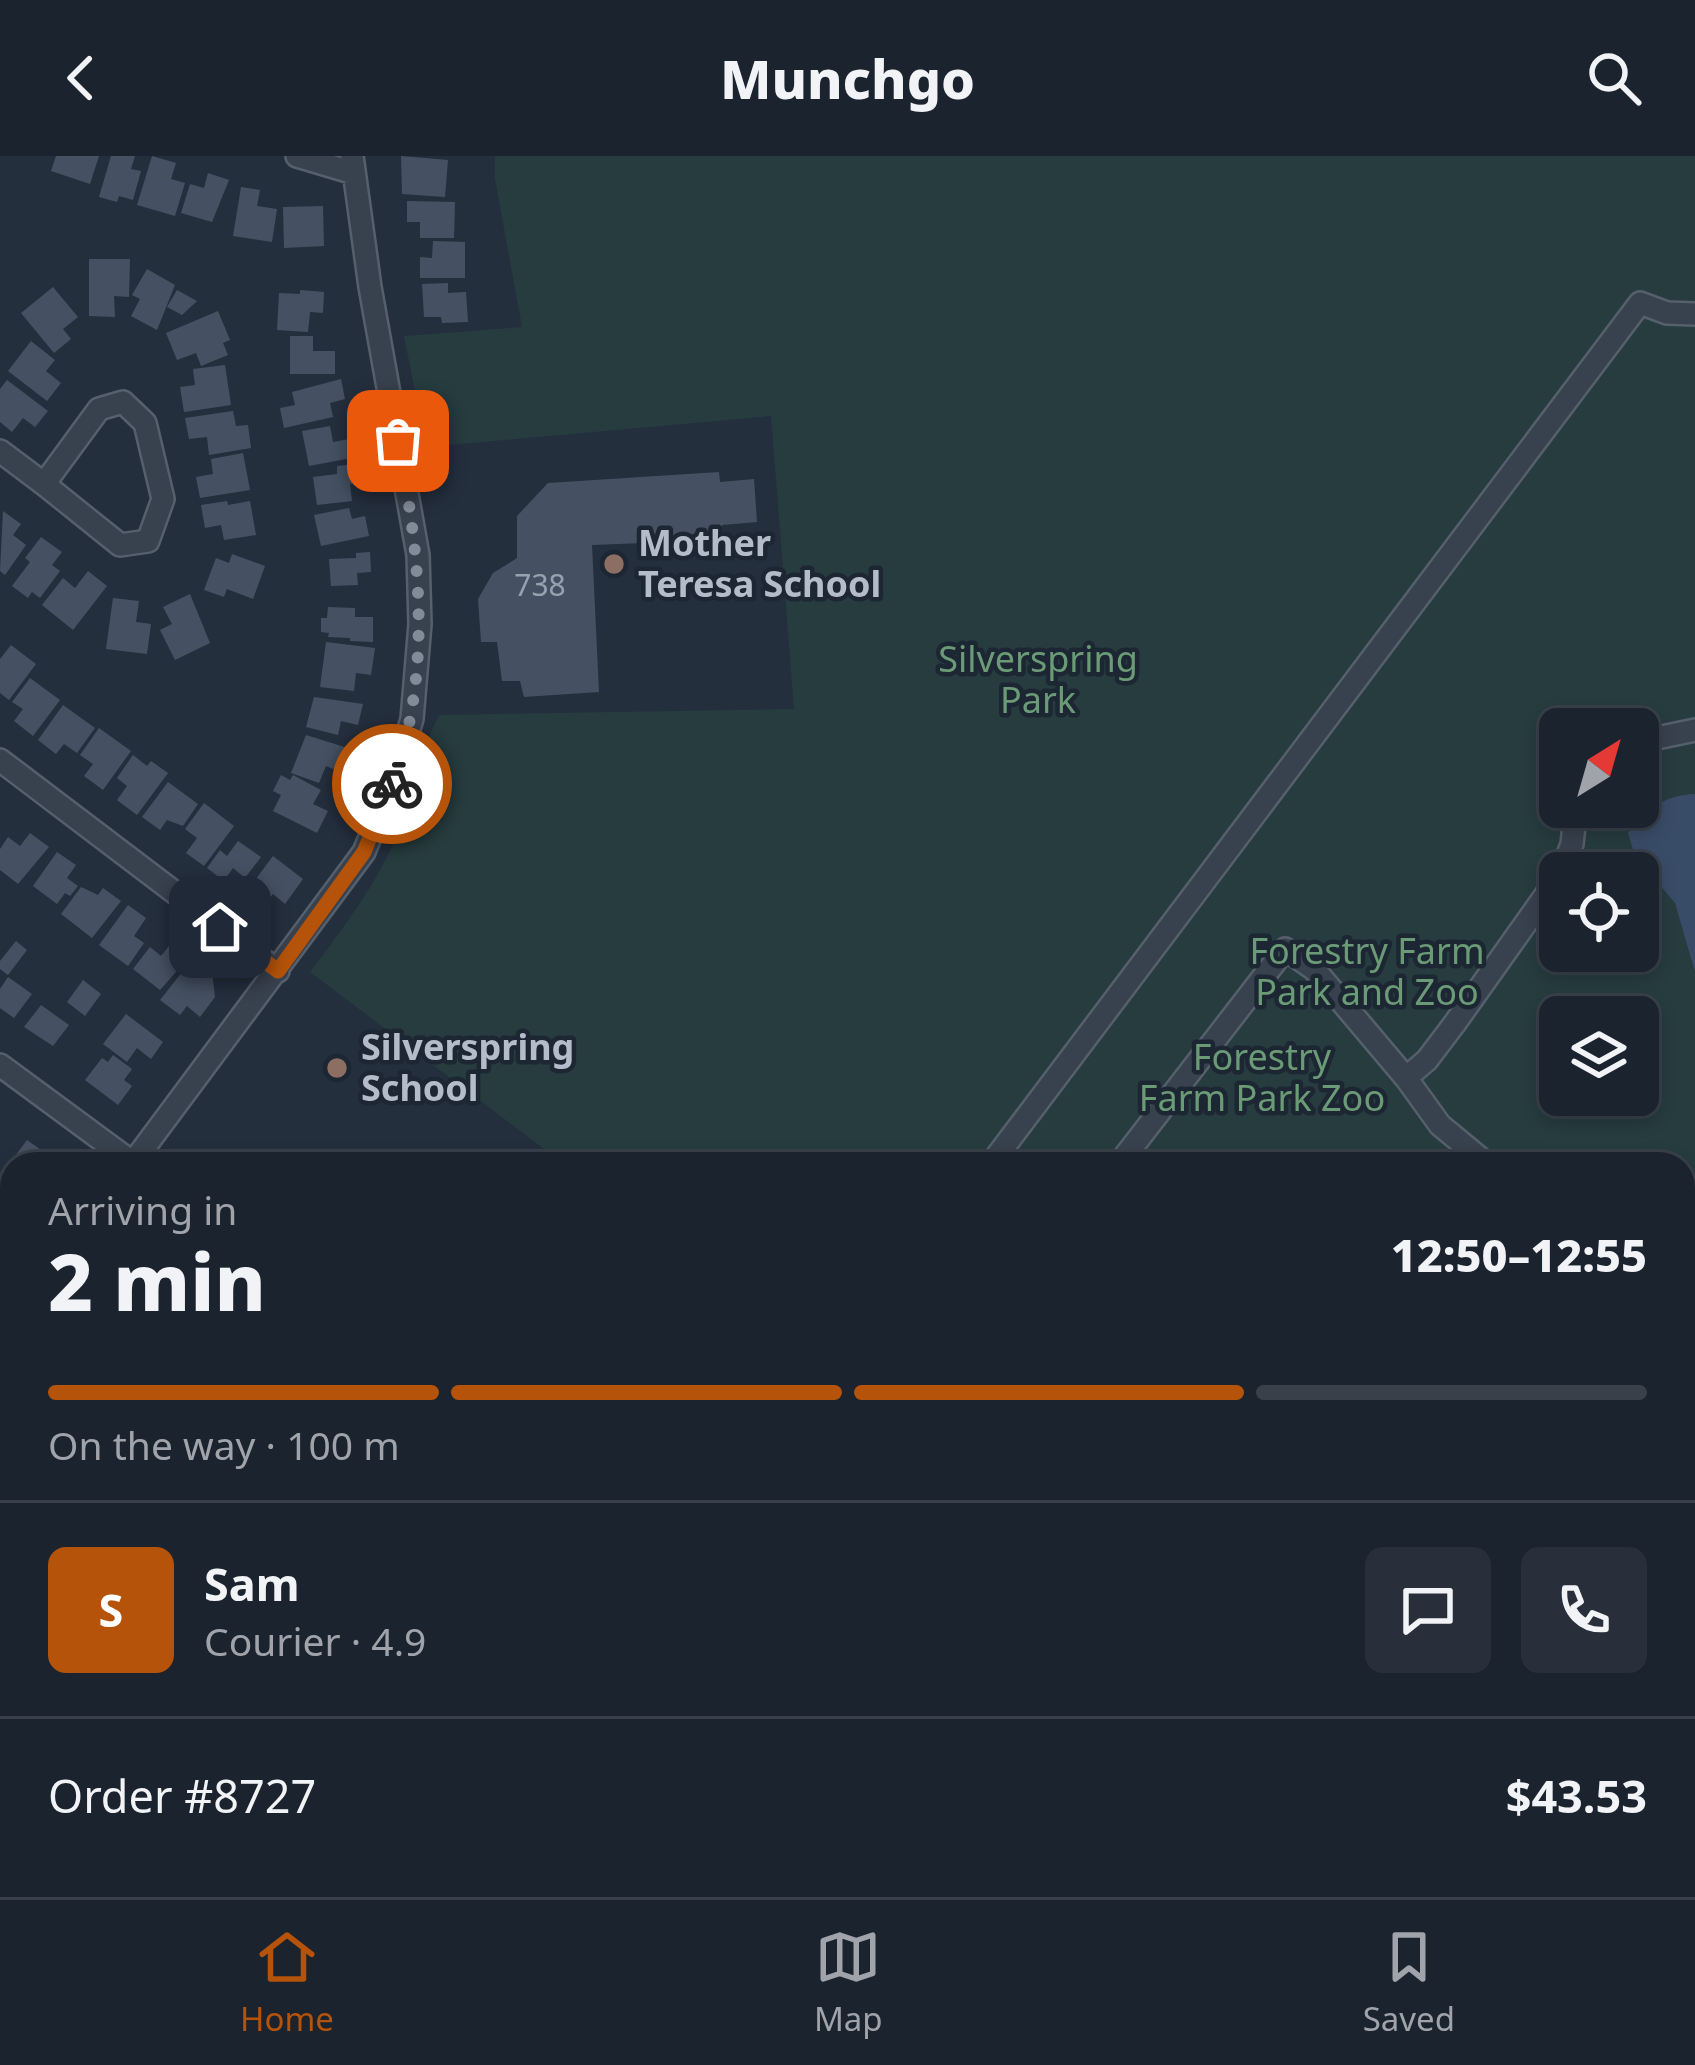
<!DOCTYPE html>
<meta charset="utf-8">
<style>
body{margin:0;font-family:"Noto Sans",sans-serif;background:#282f3a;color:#f1f3f6;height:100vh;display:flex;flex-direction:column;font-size:45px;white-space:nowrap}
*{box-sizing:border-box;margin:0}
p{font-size:39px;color:#a0a4aa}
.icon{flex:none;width:66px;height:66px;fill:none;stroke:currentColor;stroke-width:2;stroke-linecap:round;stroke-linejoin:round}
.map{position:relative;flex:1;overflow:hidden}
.details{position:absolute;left:0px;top:996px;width:1695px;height:747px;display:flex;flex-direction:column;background:#1b232e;border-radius:36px 36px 0 0;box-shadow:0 6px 18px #0003,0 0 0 3px #39404a}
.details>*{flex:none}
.needle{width:78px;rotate:37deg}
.buttons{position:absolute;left:1539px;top:552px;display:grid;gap:24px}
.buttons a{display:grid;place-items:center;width:120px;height:120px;border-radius:18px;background:#1b232e;box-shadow:0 6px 18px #0003,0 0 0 3px #39404a;font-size:60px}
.pin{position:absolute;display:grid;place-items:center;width:102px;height:102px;color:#fff;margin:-51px;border-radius:24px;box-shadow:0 6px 18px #0006}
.courier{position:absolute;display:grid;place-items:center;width:120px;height:120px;margin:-60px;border:9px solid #b45309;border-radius:50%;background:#fff;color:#222;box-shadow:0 3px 15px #0007}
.summary em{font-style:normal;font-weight:800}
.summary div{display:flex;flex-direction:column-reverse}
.summary{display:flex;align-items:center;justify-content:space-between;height:204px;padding:0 48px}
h1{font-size:78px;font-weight:800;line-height:90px}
.bar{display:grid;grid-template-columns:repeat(4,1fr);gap:18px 12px;align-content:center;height:144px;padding:0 48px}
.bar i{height:15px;border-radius:9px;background:#39404a}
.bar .active{background:#b45309}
.bar p{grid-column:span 4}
.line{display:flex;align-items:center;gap:30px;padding:0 48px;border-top:3px solid #39404a}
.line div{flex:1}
.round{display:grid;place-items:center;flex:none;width:126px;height:126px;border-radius:18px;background:#282f3a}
header{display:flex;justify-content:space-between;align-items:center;height:156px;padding:0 48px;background:#1b232e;font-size:54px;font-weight:800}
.menu{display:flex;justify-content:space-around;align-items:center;height:168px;border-top:3px solid #39404a;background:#1b232e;font-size:33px;color:#a0a4aa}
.menu a{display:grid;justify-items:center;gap:6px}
.menu .active{color:#b45309}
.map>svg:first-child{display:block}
.green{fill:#263c3f;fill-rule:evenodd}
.water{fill:#394c67}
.building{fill:#455162}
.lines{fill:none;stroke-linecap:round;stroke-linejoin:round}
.minor-casing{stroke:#565f6c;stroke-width:26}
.minor{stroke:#38414e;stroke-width:21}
.done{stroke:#828b98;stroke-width:12;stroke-dasharray:0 21.6}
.route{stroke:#b45309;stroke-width:15}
.education-dot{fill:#8d6e63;stroke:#1d2633;stroke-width:4.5}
.labels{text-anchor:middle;stroke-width:9;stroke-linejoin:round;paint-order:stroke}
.number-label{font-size:30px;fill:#98a1af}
.poi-label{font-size:36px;font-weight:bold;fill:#b4bcc9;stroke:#1d2633;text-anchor:start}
.park-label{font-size:36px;fill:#6b9a76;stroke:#1d2633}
</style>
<header><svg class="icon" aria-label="back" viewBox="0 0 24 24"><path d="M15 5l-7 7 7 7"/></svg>Munchgo<svg class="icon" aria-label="search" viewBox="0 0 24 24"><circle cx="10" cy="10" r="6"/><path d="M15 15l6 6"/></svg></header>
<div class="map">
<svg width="1695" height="1741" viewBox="0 0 1695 1741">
<rect width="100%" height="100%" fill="#242f3e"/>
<!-- green -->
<path class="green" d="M495 0H1695V1741H496L504 1731H1683V1008H564L310 816C342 774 375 730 396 682 408 656 428 571 440 559L794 553 771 260 426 291 404 180 522 171 495 23ZM1560 573H1638V651H1560ZM1560 717H1638V795H1560ZM1560 861H1638V939H1560Z"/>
<!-- water -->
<path class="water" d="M1695 638V816L1675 747 1635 700 1628 677C1647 653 1664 639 1695 638Z
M1695 1218V1462L1683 1457V1225Z"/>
<!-- building -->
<path class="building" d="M56 0H99L90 28 51 15Z
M111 0H135L131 13 141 15 133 44 119 40 117 46 99 41Z
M152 0 176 7 171 23 185 27 175 60 137 49Z
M401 0 448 4 445 41 402 38Z
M208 17 229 24 212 66 181 57 190 28 204 32Z
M241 31 260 34 257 50 277 53 272 86 233 80Z
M407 45 455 46 454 82H420V66H407Z
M323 50 324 90 284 92 283 51Z
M433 85 465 86V122H420V101L432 102Z
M89 103H130L129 141 114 140 115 161 89 160Z
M147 113 175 129 157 174 131 160 140 143 132 139Z
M448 127V137L466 136 468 166 442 167 441 161H424L422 128Z
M53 131 78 161 63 173 71 183 54 197 21 157Z
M177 134 197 145 182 159 167 151Z
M300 134 324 136 323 157 310 156 308 176 277 174 279 137 300 138Z
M218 155 230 184 223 187 228 199 201 210 196 197 177 204 166 177Z
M290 180H313V195H335V218H290Z
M31 185 55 204 46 215 61 227 47 245 8 215Z
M225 209 231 249 184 256 180 231 195 229 193 213Z
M341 223 345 243 330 247 333 261 284 272 280 252 295 249 292 236Z
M7 224 48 255 35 271 23 262 12 276 0 266V233Z
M233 255 236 270 248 269 251 292 209 299 207 281 189 283 185 262Z
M330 270 333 286 349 283 352 302 309 310 302 275Z
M243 297 250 334 200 342 196 321 213 318 211 303Z
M355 308 357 327 350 328 352 345 317 349 313 321 337 318V310Z
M719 316 720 326 754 323 757 366 722 369 723 384 592 389 599 536 524 541 520 525H502L497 486H481L478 443 493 417 517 402V360L548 327Z
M227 345 228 349 250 345 256 379 224 384 221 369 205 372 201 349Z
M349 352 352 363 365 360 369 380 321 390 314 359Z
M3 355 21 368 13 379 26 389 5 419 0 415Z
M41 381 62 396 52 409 60 415 40 442 32 436 28 442 12 430 30 406 25 402Z
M370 396 371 416 357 417 358 429 331 430 329 403 356 402V397Z
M232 398 265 410 253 443 227 433 224 441 204 434 216 402 229 407Z
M88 415 107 430 73 474 42 449 63 422 75 432Z
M190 438 210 487 175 504 160 474 172 468 163 451Z
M113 442 139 445 136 466 151 468 147 498 106 493Z
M328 451 355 452V461H373V486L350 485V482L328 481 329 477 321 476V462H327Z
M326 486 375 492 371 519 356 517 354 535 320 531Z
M11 489 36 508 9 544 0 537V503Z
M30 522 60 544 33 580 14 565 23 553 12 546Z
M314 541 363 548 358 569 341 565 338 579 306 571Z
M63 549 95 572 77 597 64 588 56 598 38 584Z
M99 572 131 595 103 634 84 620 93 608 80 599Z
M306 579 354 594 345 618 326 610 319 627 291 617Z
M133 599 147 610 151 605 168 617 137 659 117 644 127 630 117 622Z
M281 619 290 624 293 619 321 634 313 648 328 655 317 677 273 655 281 639 273 635Z
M168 626 198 648 183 670 167 664 160 674 142 661Z
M204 647 234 670 204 710 186 697 197 682 185 673Z
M30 677 49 691 18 728 0 714V693L8 681 20 690Z
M238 685 261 701 245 722 233 712 224 725 207 712 220 694 227 700Z
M57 696 76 709 67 722 78 730 70 740 65 737 57 748 33 730Z
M273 700 303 723 285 748 273 738 262 752 244 739Z
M81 731 98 739 103 732 121 745 92 782 61 758Z
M128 749 146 762 134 780 144 787 128 810 99 789Z
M16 785 27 794 8 819 0 813V805Z
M172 786 192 798 160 834 133 813 150 791 161 800Z
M194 801 212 815 215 841 200 861 187 850 180 859 160 844Z
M8 821 32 838 14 862 0 852V833Z
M83 824 101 838 85 860 67 846Z
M41 849 69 869 53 890 24 871Z
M126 858 163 886 151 903 137 892 127 906 103 888Z
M113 899 132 913 124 924 132 930 118 949 85 924 102 902 108 906Z
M27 984 54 1003 50 1008H12V1015L7 1011Z
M528 994 552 1008H498L503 1001Z
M6 1023 12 1028V1059L6 1066 0 1062V1031Z
M12 1249V1285L5 1295 0 1291V1250L7 1255Z
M9 1570 12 1574V1614L0 1603V1574Z
M0 1680 12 1689V1708L0 1724Z
M12 1724V1731H50L58 1737 55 1741H0Z
M189 1731H241L233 1741H193L186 1735Z
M331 1731H375L389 1741H324Z"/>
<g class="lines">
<defs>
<path id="minor" d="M297 0 354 17
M123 246 145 267 163 343 148 385 120 389 44 328 99 253Z
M0 295 44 328
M1638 586 1695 574
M0 604 278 815
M1561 717 1572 688 1576 651
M0 909 133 1007
M1406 922 1440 969 1487 1008
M132 1008 364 696 394 623 412 563 420 468 418 399 370 131 352 0
M991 1008 1640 147 1667 157 1695 158
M1119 1008 1285 793 1314 813 1406 922 1427 904 1455 867 1560 719
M0 1183 12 1167
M272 1741 280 1731"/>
</defs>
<!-- minor casing -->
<use href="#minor" class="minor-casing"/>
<!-- minor -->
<use href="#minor" class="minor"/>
</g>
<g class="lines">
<!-- done -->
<path class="done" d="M392 628C433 516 420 400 398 285"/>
<!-- route -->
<path class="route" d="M220 771 278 815 364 696 392 628"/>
</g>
<!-- markers -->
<g class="education-dot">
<circle cx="614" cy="408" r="12"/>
<circle cx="337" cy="912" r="12"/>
</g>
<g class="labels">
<!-- number labels -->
<g class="number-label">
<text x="540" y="440">738</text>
</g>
<!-- poi labels -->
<g class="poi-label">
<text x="638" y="400">Mother<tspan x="638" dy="41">Teresa School</tspan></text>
<text x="361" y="904">Silverspring<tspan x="361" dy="41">School</tspan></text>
</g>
<!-- park labels -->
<g class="park-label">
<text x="1038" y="516">Silverspring<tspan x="1038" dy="41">Park</tspan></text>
<text x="1367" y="808">Forestry Farm<tspan x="1367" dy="41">Park and Zoo</tspan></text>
<text x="1262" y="914">Forestry<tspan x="1262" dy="41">Farm Park Zoo</tspan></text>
</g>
</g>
</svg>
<div class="buttons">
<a><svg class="needle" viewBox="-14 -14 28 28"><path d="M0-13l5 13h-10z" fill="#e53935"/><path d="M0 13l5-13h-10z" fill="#a0a4aa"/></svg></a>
<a><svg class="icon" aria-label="locate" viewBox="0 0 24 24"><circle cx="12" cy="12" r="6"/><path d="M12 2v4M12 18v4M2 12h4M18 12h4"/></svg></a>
<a><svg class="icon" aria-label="layers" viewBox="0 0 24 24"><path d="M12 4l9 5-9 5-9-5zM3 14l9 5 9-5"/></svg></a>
</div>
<div class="pin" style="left:398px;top:285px;background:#ea580c"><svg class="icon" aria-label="bag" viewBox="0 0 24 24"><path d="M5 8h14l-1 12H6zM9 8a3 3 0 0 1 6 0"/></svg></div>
<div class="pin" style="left:220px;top:771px;background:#1f2937"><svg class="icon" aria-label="home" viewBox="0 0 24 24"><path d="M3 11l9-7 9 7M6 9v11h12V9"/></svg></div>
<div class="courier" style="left:392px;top:628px"><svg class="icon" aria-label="bike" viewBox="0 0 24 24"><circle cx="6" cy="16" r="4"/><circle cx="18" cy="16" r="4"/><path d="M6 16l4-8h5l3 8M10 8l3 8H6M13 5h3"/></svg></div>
<section class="details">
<div class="summary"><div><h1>2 min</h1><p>Arriving in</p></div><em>12:50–12:55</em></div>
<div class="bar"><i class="active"></i><i class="active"></i><i class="active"></i><i></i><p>On the way · 100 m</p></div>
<div class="line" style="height:216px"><b class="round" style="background:#b45309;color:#fff">S</b><div><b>Sam</b><p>Courier · 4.9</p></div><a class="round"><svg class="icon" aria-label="chat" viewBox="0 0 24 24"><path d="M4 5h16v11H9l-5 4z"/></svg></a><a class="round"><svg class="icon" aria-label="phone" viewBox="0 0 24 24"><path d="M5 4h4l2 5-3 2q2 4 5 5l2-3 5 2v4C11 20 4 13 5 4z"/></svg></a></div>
<div class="line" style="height:156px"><div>Order #8727</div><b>$43.53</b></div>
</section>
</div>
<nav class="menu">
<a class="active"><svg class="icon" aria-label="home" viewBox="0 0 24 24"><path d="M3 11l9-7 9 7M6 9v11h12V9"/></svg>Home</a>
<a><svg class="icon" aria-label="map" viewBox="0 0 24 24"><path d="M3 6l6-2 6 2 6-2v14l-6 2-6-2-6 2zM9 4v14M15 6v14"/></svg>Map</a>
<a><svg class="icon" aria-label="saved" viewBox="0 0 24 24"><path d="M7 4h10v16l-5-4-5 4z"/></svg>Saved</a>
</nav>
